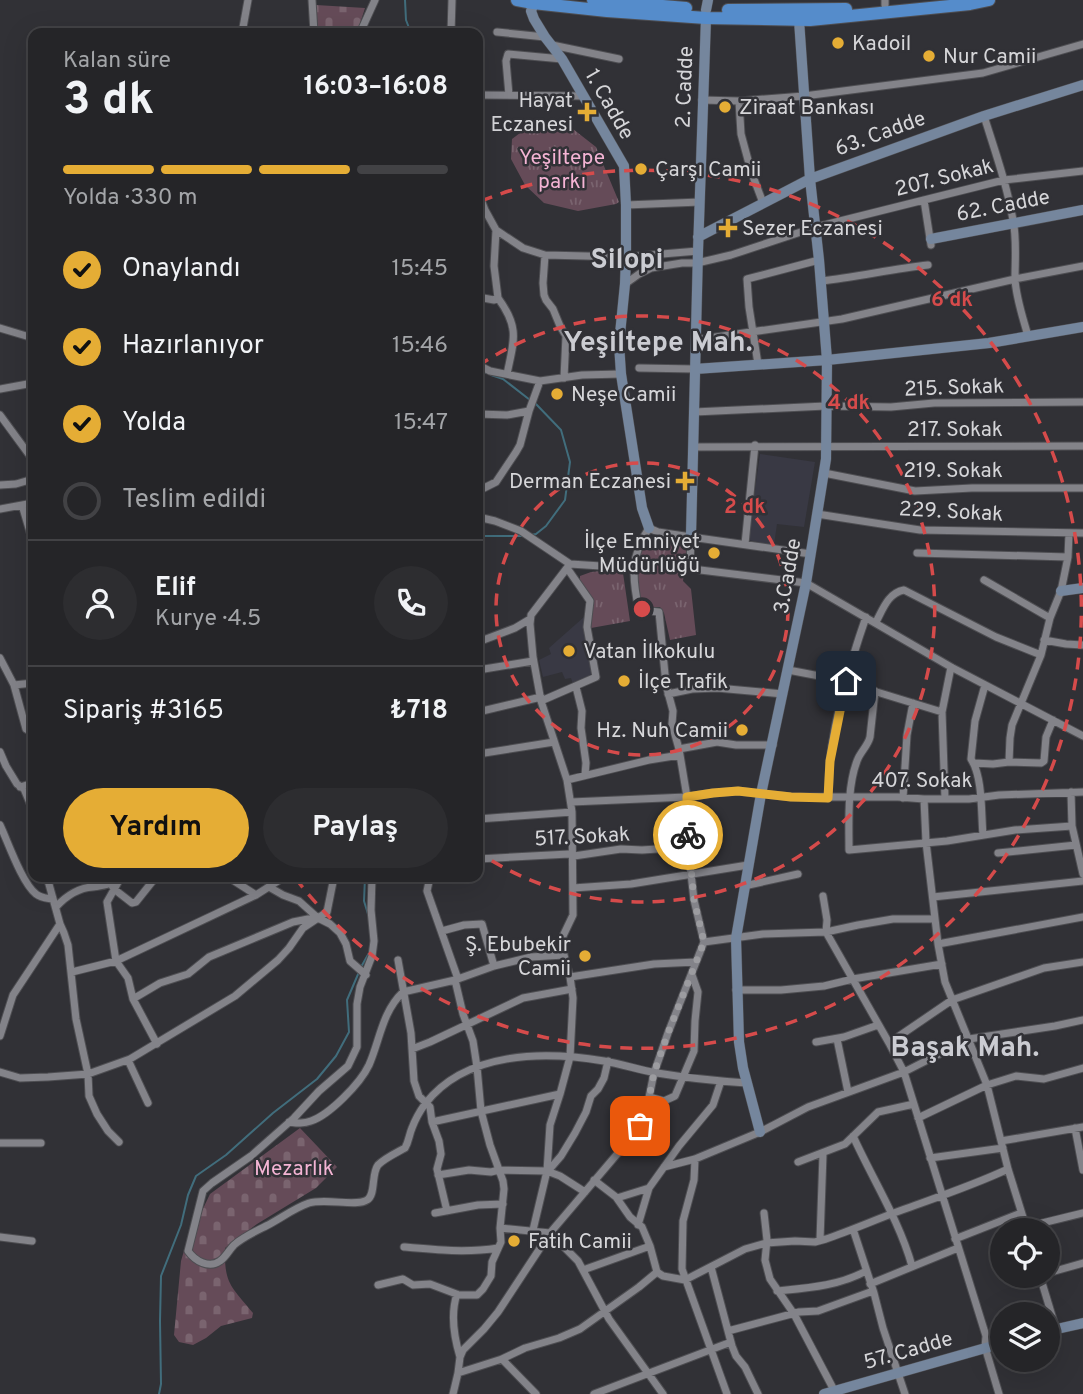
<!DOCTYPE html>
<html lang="tr">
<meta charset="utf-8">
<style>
body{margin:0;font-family:Overpass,sans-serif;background:#2d2d30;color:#f1f3f6;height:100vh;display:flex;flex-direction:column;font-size:26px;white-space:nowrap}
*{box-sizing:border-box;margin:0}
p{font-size:23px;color:#a3a5a8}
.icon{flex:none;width:38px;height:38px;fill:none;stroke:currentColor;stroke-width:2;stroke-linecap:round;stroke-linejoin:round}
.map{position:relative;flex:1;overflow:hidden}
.panel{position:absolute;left:28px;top:28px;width:455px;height:854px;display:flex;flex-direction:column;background:#252528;border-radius:14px;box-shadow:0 7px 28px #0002,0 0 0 2px #424245}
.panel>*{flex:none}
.controls{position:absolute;left:990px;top:1218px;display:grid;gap:14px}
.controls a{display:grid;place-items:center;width:70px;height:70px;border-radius:50%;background:#252528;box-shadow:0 7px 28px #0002,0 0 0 2px #424245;font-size:35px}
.pin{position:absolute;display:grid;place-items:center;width:60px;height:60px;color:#fff;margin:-30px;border-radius:14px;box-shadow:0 4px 10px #0006}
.courier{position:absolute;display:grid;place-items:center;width:70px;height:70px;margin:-35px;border:5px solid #e5ad35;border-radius:50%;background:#fff;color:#222;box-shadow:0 2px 9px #0007}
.head em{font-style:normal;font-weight:700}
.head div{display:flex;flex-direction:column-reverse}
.head{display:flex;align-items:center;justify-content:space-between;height:119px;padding:0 35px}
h1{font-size:46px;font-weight:700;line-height:52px}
.bar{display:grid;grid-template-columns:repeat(4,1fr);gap:10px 7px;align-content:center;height:84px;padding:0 35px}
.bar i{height:9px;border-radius:5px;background:#424245}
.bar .active{background:#e5ad35}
.bar p{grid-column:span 4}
.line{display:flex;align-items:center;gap:18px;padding:0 35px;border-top:2px solid #424245}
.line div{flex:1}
.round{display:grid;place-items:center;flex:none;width:74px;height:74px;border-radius:37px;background:#2d2d30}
ol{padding:0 35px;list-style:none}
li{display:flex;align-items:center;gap:21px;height:77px}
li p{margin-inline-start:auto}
li .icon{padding:7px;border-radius:50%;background:#e5ad35;color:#111;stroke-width:4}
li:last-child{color:#a3a5a8}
li i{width:38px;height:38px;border:4px solid #424245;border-radius:50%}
.button{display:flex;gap:14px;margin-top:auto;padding:14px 35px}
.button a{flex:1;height:80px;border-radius:42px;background:#e5ad35;color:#111;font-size:28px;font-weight:700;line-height:80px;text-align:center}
.button a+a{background:#2d2d30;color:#f1f3f6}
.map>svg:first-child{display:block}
.built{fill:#393944}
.grass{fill:url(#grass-tufts)}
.cemetery{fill:url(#cemetery-stones)}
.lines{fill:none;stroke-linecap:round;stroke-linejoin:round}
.stream{stroke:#416d7c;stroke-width:2}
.street-casing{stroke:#4e4e52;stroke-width:9}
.secondary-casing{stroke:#4e4e52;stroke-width:11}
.highway-casing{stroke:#4e4e52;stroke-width:14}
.street{stroke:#838389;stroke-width:7}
.secondary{stroke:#75869d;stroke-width:10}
.highway{stroke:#558ccb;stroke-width:12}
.done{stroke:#9c9ca0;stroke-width:7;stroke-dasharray:0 12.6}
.route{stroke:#e5ad35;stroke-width:9}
.ring{fill:none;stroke:#d64b4b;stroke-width:3.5;stroke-dasharray:12 9}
.poi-dot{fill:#e5ad35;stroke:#313136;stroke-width:2.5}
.labels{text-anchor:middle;stroke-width:5;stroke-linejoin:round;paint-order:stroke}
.poi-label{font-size:21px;fill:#d6d6d9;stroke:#313136;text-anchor:start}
.street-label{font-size:21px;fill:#d6d6d9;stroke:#313136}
.park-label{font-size:21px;fill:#f4b4d4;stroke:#313136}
.district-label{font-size:28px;font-weight:bold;fill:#cbccd2;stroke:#313136}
.centre{fill:#d64b4b;stroke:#313136;stroke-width:3.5}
.ring-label{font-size:21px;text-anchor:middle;font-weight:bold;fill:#d64b4b;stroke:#313136;stroke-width:5;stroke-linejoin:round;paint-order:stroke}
</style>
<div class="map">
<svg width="1083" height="1394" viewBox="0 0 1083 1394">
<defs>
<pattern id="grass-tufts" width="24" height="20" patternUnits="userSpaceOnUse" patternTransform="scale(1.75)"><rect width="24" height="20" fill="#654b58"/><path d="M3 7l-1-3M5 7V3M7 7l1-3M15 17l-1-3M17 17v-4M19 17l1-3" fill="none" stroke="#7a646f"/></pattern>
<pattern id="cemetery-stones" width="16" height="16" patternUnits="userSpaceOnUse" patternTransform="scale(1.75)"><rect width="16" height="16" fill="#654b58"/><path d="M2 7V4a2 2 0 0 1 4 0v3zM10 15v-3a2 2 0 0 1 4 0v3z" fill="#7a646f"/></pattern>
</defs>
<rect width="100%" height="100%" fill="#313136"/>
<!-- built -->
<path class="built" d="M760 454 815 462 804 527 777 524 774 545 748 540Z
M584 617 585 637 592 675 573 684 571 678 565 679 562 672 543 677 539 660 551 654 549 648Z"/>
<!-- grass -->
<path class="grass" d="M573 129 596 147 619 202 616 204 578 211 544 203 525 185 511 159 512 139 524 130Z
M647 539 688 541 683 581 691 589 696 635 670 640 664 613 660 607H644C633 593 640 560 642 542Z
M602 571 623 573 630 621 591 628 593 600 580 580V576L591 572Z"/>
<!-- cemetery -->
<path class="cemetery" d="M316 5 365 8 357 33H318Z
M300 1128 337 1167 316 1188 257 1224 225 1248C224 1284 231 1286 253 1313L252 1318 221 1326 206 1338 193 1345 179 1342 174 1335 181 1261 186 1244 210 1194Z"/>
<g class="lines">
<!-- stream -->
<path class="stream" d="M405 0 406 20 411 33
M478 370 486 373
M491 375 503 379 530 400
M531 535 536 534 546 526 565 500 570 462 561 430 535 403
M478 536H522
M365 877 364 901 368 914
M361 967 369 953
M159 1394 161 1384 160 1321 161 1276 181 1225 188 1195 196 1176 226 1155 273 1113 317 1079 336 1056 349 1032 347 1000 359 972"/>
<defs>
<path id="street" d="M312 0 314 33
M885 0V5
M497 32 545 37
M242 33 248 0
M360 33 375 0
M451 33 452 0
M552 45 619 59
M478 95 584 96
M509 95 506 61 508 54 562 59
M702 100 739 101 804 96 983 73 1083 44
M739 101 741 134 751 171 763 203
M984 116C995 151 1007 185 1013 220 1017 239 1015 259 1015 279 1016 298 1023 318 1028 336
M478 192 485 210 496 230 523 248 545 255 626 257 698 251
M924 200 931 245
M626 205 700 202
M545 255 543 283 544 295 546 300 553 309 560 326 566 336 564 378
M821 281C857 277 892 269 928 265
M625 284 639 274 651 268 682 263H697L731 255 816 227 1004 180 1083 171
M478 297 494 300 498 298 494 266 496 230
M498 298C520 328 514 340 507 374
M0 328 33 338
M695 340 842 319 1015 279 1083 266
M758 364 749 307 747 279 819 260
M478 365 490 371 540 381 582 375 621 374
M639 368 695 369
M0 389 33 383
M694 412 826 406 891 407 934 403 1083 402
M478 414 507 415 529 411
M0 415 33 460
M693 447 1083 446
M824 473 915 491 972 488H1083
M0 485 16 484 33 479
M478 491 496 482 516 452 520 445 529 411 540 381
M478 504V492
M22 505 33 542
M0 509 33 503
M817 514 920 530 1083 533
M478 517 495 521 521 531 570 564 632 568
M478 519V530
M691 535 690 567 692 569 806 583 951 667 1083 736
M745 544 755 445
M917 553 1068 557
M570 564 531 615 530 624 533 657 541 701 567 780 572 812 573 915 563 936 564 955 570 977 654 964 696 962
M984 580 1050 618
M876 622C883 609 888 593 904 590L996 637 1041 655
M1044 640 1066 644 1083 645
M478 642 515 628 530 619
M0 658 14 685 26 729 33 733
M478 670 533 661
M788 670 846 681 854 685 942 712
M14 685 33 683
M576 687 582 711 581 728 586 763 585 775
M875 691 870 737C868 746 860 752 857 761 847 787 849 822 849 850L947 841 1015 830 1072 826
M668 694 692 689 717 688 783 694
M541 701 596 677 587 627 590 601 567 568
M478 712 541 697
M679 749 717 742 736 745H773
M0 752 6 766 17 784 24 789 32 808 33 817
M478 754 554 742
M1009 762 1010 738 1012 725 1041 655 1050 618 1061 591 1068 557 1069 533
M974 763 993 764 1009 762 1041 763 1044 761 1046 737 1053 720
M567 780 649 760 680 755
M20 787 33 783
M1071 792 1072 826 1083 874
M828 798C829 785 829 772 830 760 836 711 850 663 866 617
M903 798 907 735 913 703
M924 799 926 842 938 944 945 982 987 1085 1008 1169 1027 1230
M945 799 942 712 951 667
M571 802 687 797 713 793 738 791 791 797H898L924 799H969L999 795 1083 792
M478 819 572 812
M0 825C8 842 22 883 36 894 41 898 46 898 52 899
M983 835C981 814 983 777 971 759L975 721 985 685
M998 853 1076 845
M478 859 569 854 574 856 621 849 642 850 688 847
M47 877 60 924 64 933 68 945 76 1019 88 1074 89 1096 97 1114 108 1131 119 1142
M107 877 114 889 132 903 136 902 156 877
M121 877 107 902 116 961 128 978 133 999 157 1044
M228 877 256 895
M372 877 371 910 374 941 372 956 360 987 357 1004V1047L348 1066 319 1091 294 1118 251 1156 212 1183 203 1191 188 1251C195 1261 209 1269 220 1261 226 1257 229 1250 234 1245 243 1237 256 1231 266 1226 280 1219 294 1208 309 1203 326 1198 357 1207 367 1200 376 1195 371 1174 378 1165 385 1158 396 1153 405 1148 409 1141 409 1135 412 1128 415 1120 420 1111 425 1104 466 1051 544 1051 604 1061 622 1064 639 1070 657 1073 687 1078 717 1081 747 1083
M430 877 427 891 458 979
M744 886 798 874
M269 887 283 895 299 901 318 918
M573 888 631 884 748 865
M823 896 827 920 826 932 889 1043 904 1072 986 1336 985 1347 999 1394
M933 897 1083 881
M56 907C66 896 77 888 93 887 100 886 104 886 111 883
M442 931 464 925 482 924 494 966
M704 942 763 934 826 932 858 925 893 919H935
M938 944 1083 917
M398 960 411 1033 414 1081 419 1096 430 1107 432 1122 439 1141 441 1154 437 1169 447 1211
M72 972 116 961 256 895 278 881 282 877
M736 990H781L824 986 853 979 942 964
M133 999 160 983 188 974 209 957 293 922 308 919 318 918 330 924 340 933 346 944 350 961 366 975
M0 1036 13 995 60 924
M837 1039 848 1092
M816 1042 844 1037 878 1025
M889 1043 952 1000 1044 968 1083 962
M412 1049 430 1042 523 998 572 989
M128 1060 148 1103
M0 1072 20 1078 48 1077 88 1074 130 1059 235 996 278 960 289 948 303 928 327 912 334 877
M649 1097 664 1101 675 1096 694 1051 695 1021 698 992 692 975
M918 1118 987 1085 1016 1076 1044 1079 1083 1068
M289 1122C297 1123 303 1124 311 1121 329 1115 360 1084 369 1065 380 1040 382 1012 403 992L455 980 494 966 531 957 564 955
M432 1122 560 1094
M1075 1128 1083 1170
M853 1136C873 1180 899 1220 912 1266
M1001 1141 1083 1127
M0 1143H41
M930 1158 1003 1148
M695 1159 694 1180 683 1221 682 1269 727 1394
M798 1162 845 1144 878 1112 914 1104
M664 1167 695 1159 760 1132 808 1107 904 1072 969 1039 1055 1026 1083 1020
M548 1171 561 1156 575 1133 586 1112 591 1096 598 1089 604 1078 608 1061
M438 1175 469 1170 491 1172 499 1170 547 1171 560 1176 585 1192
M594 1180 616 1197 630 1217 642 1227 650 1246 657 1272 663 1276 685 1280 745 1249 766 1243 795 1241 815 1242 826 1239C852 1230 877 1219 902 1210 938 1197 974 1185 1008 1169
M617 1198 649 1188
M435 1213 478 1205 503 1204
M764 1213 767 1240 765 1260 770 1279 794 1314 835 1392
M638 1225 649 1188 679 1146 713 1105 721 1081
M1026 1227 1083 1213
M500 1228 550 1233 578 1261 609 1319 663 1394
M853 1229 874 1293 883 1328 905 1394
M533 1230 547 1171 550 1125 560 1094 570 1057 573 998 570 977
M0 1237 32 1241
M955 1239 1021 1213
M820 1240 823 1154
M404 1247C436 1250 467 1253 498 1248
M711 1267 732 1346 736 1356 745 1367 758 1394
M583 1270 650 1246
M1048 1273 1083 1263
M1040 1276 1056 1329
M870 1284 958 1248
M378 1285 403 1279 413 1285 430 1284 459 1295H477L483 1289 491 1276 492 1262 501 1242 500 1228 504 1189 503 1181 490 1145 481 1111 477 1067 473 1041 463 1014 455 980
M777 1291C807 1288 839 1286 866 1271
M457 1294C450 1315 454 1337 460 1357
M728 1331 799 1312 818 1311 873 1291
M502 1359 536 1394
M458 1373 502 1359 525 1348 559 1338 580 1329 639 1287 657 1272
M453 1394 458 1373 460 1357 463 1350 484 1329 498 1312 550 1233 641 1126 645 1117 654 1073 668 1033 704 942 694 900 688 847 687 797 679 749 672 724 673 711 666 685 659 612 639 610C632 578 630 556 649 528L658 532 691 537 811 554
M594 1394 731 1342"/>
<path id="secondary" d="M535 0 531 11 534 19 545 37 562 59 624 166 626 205V257L625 284 619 344 621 374 642 508 649 528
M706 10 708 0
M698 237 810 179 984 116 1083 85
M931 239 1083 210
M695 369 827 360 989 343 1083 327
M691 535 698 251 706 18
M1061 591 1083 588
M760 1132 743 1068 739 1042 736 938 761 794 806 583 826 459 827 360 819 260 810 179 799 20
M1048 1331 1083 1323
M824 1394 1003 1343"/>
<path id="highway" d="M517 0 533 3 607 11 706 18 810 20 970 4 989 0
M593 0 686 8
M728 10 846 9"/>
</defs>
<!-- street casing -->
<use href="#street" class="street-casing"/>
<!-- secondary casing -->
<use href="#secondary" class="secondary-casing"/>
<!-- highway casing -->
<use href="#highway" class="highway-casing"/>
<!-- street -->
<use href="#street" class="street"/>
<!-- secondary -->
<use href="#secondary" class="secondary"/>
<!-- highway -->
<use href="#highway" class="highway"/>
</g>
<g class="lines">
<!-- done -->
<path class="done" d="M640 1126 645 1118 654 1073 668 1033 704 942 694 900 688 835"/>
<!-- route -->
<path class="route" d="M688 835 687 797 713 793 738 791 791 797 828 798 830 761 846 681"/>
</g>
<!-- distance rings -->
<g class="ring">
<circle cx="642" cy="609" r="146"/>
<path d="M478 366A293 293 0 1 1 478 852"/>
<path d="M481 201A439 439 0 1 1 296 879"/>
</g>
<!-- markers -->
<g class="poi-dot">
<circle cx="838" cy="43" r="7"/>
<circle cx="929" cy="56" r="7"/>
<circle cx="725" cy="107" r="7"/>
<path d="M583.5 101.5h7v7h7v7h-7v7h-7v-7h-7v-7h7z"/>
<circle cx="641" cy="169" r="7"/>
<path d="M724.5 217.5h7v7h7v7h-7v7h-7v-7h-7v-7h7z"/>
<circle cx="557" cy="394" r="7"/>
<path d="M681.5 470.5h7v7h7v7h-7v7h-7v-7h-7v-7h7z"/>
<circle cx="714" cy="553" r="7"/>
<circle cx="569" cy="651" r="7"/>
<circle cx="624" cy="681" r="7"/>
<circle cx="742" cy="730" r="7"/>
<circle cx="585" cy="956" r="7"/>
<circle cx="514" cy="1241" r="7"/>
</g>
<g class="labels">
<!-- poi labels -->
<g class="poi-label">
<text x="852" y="50">Kadoil</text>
<text x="943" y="63">Nur Camii</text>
<text x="573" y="107" text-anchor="end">Hayat<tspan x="573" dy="24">Eczanesi</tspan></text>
<text x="739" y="114">Ziraat Bankası</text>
<text x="655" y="176">Çarşı Camii</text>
<text x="742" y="235">Sezer Eczanesi</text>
<text x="571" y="401">Neşe Camii</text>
<text x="671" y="488" text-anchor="end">Derman Eczanesi</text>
<text x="700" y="548" text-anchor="end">İlçe Emniyet<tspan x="700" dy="24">Müdürlüğü</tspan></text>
<text x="583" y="658">Vatan İlkokulu</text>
<text x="638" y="688">İlçe Trafik</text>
<text x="728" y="737" text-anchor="end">Hz. Nuh Camii</text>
<text x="571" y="951" text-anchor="end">Ş. Ebubekir<tspan x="571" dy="24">Camii</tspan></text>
<text x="528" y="1248">Fatih Camii</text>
</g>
<!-- street labels -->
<g class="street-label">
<text transform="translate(684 87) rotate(-88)" y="7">2. Cadde</text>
<text transform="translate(610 104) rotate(60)" y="7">1. Cadde</text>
<text transform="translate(880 133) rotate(-20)" y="7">63. Cadde</text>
<text transform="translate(944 177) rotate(-14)" y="7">207. Sokak</text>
<text transform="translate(1003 205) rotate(-11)" y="7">62. Cadde</text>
<text transform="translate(954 387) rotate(-2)" y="7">215. Sokak</text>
<text x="955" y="436">217. Sokak</text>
<text x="953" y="477">219. Sokak</text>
<text transform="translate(951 511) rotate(3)" y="7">229. Sokak</text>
<text transform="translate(787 576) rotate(-80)" y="7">3.Cadde</text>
<text x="922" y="787">407. Sokak</text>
<text transform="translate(582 836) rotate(-3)" y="7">517. Sokak</text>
<text transform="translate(908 1350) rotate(-16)" y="7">57. Cadde</text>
</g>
<!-- park labels -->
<g class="park-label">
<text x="562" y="164">Yeşiltepe<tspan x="562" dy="24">parkı</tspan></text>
<text x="294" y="1175">Mezarlık</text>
</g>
<!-- district labels -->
<g class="district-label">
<text x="627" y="268">Silopi</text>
<text x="658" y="351">Yeşiltepe Mah.</text>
<text x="965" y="1056">Başak Mah.</text>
</g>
</g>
<circle cx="642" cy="609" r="10" class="centre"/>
<g class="ring-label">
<text x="952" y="306">6 dk</text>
<text x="849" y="409">4 dk</text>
<text x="745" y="513">2 dk</text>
</g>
</svg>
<div class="controls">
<a><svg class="icon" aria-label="locate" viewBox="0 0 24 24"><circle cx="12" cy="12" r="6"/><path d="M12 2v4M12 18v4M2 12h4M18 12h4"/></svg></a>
<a><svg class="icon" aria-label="layers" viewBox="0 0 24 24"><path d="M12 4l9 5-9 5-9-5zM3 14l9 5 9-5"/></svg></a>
</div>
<div class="pin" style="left:640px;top:1126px;background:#ea580c"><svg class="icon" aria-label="bag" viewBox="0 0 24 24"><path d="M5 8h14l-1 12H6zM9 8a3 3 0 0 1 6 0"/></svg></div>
<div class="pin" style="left:846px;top:681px;background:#1f2937"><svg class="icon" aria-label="home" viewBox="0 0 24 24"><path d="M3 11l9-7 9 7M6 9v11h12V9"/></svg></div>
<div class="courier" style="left:688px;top:835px"><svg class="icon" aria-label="bike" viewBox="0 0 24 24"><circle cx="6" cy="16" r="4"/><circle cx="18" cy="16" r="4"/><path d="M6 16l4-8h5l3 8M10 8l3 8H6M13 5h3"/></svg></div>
<section class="panel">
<div class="head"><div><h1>3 dk</h1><p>Kalan süre</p></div><em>16:03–16:08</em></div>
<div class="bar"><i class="active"></i><i class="active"></i><i class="active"></i><i></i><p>Yolda · 330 m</p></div>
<ol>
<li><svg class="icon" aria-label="check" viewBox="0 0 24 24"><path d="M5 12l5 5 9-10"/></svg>Onaylandı<p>15:45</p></li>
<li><svg class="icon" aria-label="check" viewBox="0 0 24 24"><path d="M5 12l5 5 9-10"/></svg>Hazırlanıyor<p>15:46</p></li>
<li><svg class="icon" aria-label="check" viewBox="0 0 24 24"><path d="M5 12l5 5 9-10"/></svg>Yolda<p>15:47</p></li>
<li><i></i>Teslim edildi</li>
</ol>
<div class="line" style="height:126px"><a class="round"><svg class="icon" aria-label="person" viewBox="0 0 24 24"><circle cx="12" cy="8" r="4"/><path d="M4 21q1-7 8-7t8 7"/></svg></a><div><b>Elif</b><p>Kurye · 4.5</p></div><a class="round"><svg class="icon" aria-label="phone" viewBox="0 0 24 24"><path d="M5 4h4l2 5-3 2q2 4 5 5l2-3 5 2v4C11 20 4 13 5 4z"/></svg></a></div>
<div class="line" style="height:91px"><div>Sipariş #3165</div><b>₺718</b></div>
<div class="button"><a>Yardım</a><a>Paylaş</a></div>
</section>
</div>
